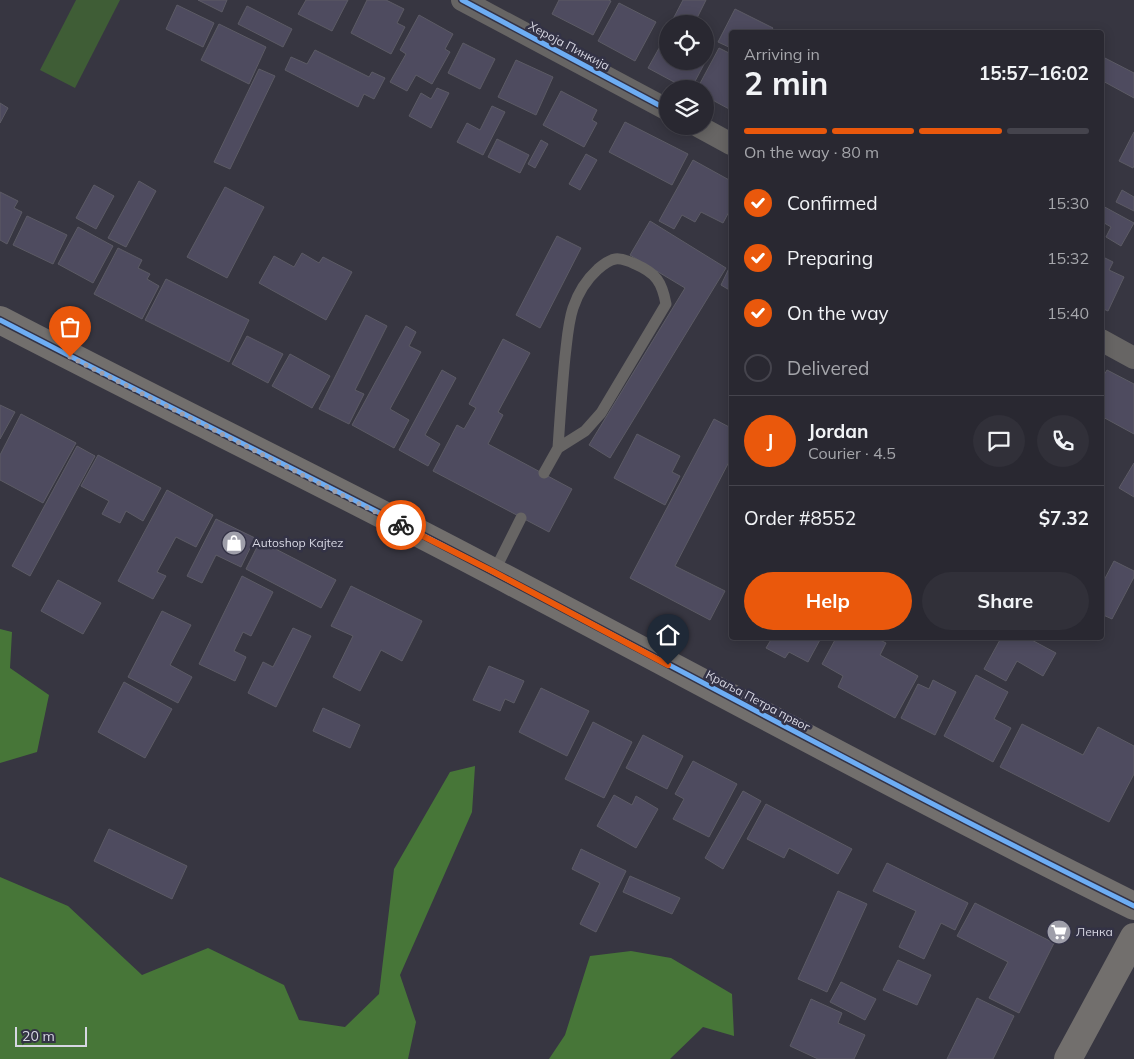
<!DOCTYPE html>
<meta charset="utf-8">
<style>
body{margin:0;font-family:Mulish,sans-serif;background:#313039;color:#f1f3f6;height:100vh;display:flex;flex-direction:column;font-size:19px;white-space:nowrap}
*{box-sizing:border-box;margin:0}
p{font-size:16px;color:#a5a6ab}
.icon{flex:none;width:28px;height:28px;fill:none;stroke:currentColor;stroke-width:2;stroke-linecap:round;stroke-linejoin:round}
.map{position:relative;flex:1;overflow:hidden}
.side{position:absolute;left:729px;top:30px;width:375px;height:610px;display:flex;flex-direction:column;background:#292831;border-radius:5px;box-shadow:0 2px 12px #0003,0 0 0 1px #45444d}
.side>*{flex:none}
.tools{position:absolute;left:659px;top:15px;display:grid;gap:10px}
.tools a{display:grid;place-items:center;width:55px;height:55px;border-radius:50%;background:#292831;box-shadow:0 2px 12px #0003,0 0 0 1px #45444d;font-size:25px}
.scale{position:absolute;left:15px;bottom:12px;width:72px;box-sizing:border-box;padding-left:5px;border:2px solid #d7d7e3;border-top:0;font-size:14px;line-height:18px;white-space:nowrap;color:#d7d7e3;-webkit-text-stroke:4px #333245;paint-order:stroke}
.pin{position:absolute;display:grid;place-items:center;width:42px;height:42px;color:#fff;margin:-51px -21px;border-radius:50% 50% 50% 0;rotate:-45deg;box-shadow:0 0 5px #0007}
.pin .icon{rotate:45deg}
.courier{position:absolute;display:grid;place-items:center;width:50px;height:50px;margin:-25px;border:4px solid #ea580c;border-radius:50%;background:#fff;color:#222;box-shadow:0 1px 6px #0007}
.head em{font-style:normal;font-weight:700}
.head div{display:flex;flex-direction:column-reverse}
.head{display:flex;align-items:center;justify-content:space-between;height:85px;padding:0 15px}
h1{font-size:32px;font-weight:700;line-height:38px}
.bar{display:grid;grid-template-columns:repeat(4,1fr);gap:8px 5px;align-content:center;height:60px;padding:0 15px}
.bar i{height:6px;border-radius:4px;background:#45444d}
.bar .current{background:#ea580c}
.bar p{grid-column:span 4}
.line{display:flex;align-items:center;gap:12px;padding:0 15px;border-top:1px solid #45444d}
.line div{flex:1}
.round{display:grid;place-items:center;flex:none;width:52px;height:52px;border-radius:26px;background:#313039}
ol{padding:0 15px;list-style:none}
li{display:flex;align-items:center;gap:15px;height:55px}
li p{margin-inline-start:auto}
li .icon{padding:5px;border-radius:50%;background:#ea580c;color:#fff;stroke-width:4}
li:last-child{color:#a5a6ab}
li i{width:28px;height:28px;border:2px solid #45444d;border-radius:50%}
.primary-button{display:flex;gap:10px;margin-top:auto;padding:10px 15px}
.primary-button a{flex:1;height:58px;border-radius:30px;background:#ea580c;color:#fff;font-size:20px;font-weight:700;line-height:58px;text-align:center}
.primary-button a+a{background:#313039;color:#f1f3f6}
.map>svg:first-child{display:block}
.green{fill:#3f5d36}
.forest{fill:#477638}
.building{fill:#4e4b5f;stroke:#5c5b65}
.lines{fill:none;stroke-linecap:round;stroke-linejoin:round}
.lane{stroke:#676564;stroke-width:11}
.street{stroke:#676564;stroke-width:22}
.secondary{stroke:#726f6d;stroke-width:28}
.cycleway-casing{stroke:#333245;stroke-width:8}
.cycleway{stroke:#6dadf4;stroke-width:5}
.done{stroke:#9f9faa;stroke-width:5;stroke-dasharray:0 9}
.route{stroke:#ea580c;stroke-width:6}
.labels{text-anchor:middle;stroke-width:5;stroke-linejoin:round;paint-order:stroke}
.street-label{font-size:12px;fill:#d7d7e3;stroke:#333245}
.poi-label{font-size:12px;fill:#d7d7e3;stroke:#333245;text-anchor:start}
</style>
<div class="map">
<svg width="1134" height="1059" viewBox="0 0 1134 1059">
<rect width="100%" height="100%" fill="#373641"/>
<!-- green -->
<path class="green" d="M76 0H120L75 88 40 70Z"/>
<!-- forest -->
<path class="forest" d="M0 629 12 632 10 668 49 695 37 752 0 763Z
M475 766 472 812 400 975 416 1022 408 1059H0V877L68 906 142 975 208 948 284 985 299 1020 345 1027 379 994 394 869 450 772Z
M631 951 671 958 732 994 734 1036 703 1027 670 1059H549L565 1035 590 956Z"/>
<!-- building -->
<path class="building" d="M198 0H227L222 12Z
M306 0H348L332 31 298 14Z
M367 0H386L404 9 397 23 405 27 391 54 351 33Z
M559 0H608L611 1 593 35 552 14Z
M683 0H706L694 24H676L672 21Z
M619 3 656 22 635 61 598 41Z
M177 5 214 23 203 47 166 29Z
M247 6 292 29 283 47 238 24Z
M735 9 773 28 770 32H752L748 30 746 32H731V48L718 42Z
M419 15 453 34 445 49 450 52 432 84 416 75 407 91 390 82 406 54 400 50Z
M219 24 266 47 249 84 201 60Z
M668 32V61H705V45L712 49 691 89H687L648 68Z
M463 43 495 59 480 89 448 73Z
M719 48 731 54V110L705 96V89H697Z
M315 50 369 77 372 72 385 78 374 99 364 94 358 107 285 70 291 57 307 64Z
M1101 56 1134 73V98L1101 80Z
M516 60 553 77 536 115 498 97Z
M259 69 275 76 230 169 214 162Z
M437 88 449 93 431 128 409 116 421 93 431 99Z
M561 91 597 110 592 120 597 123 584 147 543 125Z
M0 103 8 108 0 123Z
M492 106 505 112 483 155 457 142 467 123 480 130Z
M625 122 688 154 672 185 609 152Z
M1134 132V165L1133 168 1119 161Z
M497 139 529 155 520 173 488 157Z
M541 140 548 144 535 168 528 164Z
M586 154 597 160 580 190 569 184Z
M693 160 731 181V208L723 223 701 212 695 222 682 215 674 229 659 221Z
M139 181 156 191 126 247 108 238Z
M94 185 114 196 96 229 76 218Z
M225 187 264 207 227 278 187 257Z
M1122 190 1134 197V211L1116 202Z
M0 192 18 201 14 208 22 212 7 244 0 240Z
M1101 205 1134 223 1121 246 1106 237 1111 227 1101 221Z
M27 216 67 235 53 264 13 245Z
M650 221 726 268 610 458 589 445 685 288 630 255Z
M78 227 113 246 93 283 58 264Z
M557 236 581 248 540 328 516 315Z
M118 248 142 260 138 268 150 274 147 279 159 286 142 319 94 294Z
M302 253 319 263 323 257 352 272 326 320 259 283 274 256 294 267Z
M1101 256 1113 262 1109 270 1124 277 1108 311 1101 308Z
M731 264V291L721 285Z
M166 279 249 320 229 362 145 320Z
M366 315 387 326 355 390 364 394 349 424 319 409Z
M406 326 416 332 409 346 421 352 390 409 409 420 394 448 352 425Z
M247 336 283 354 268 383 232 364Z
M503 339 530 353 498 412 503 415 488 444 572 489 549 532 433 471 457 425 464 429 476 408 469 404Z
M290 354 330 376 312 408 272 386Z
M442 370 456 378 425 435 440 444 428 466 399 450Z
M1107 370 1134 384V434L1101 416V380Z
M0 405 15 412 0 439Z
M21 414 76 443 43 503 0 480V455Z
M714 419 731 428V458L675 566 725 591 710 620 630 578Z
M637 434 680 456 672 472 680 476 665 505 614 478Z
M77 446 95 456 30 576 12 566Z
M98 455 161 488 143 521 126 511 120 523 102 514 109 501 81 486Z
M1134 463V497L1119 488Z
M167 490 213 515 196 547 176 537 157 572 166 576 153 599 118 581Z
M216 519 255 538 241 567 216 555 202 583 187 576Z
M260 541 336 580 321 608 246 569Z
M1114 561 1134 571V577L1112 619 1101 614V586Z
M242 576 273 592 251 636 243 632 234 651 246 657 235 681 199 664Z
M58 580 101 603 83 634 41 611Z
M351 586 422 621 402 661 381 650 360 691 333 677 353 636 331 626Z
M162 611 191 625 170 665 192 677 178 703 128 677Z
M293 628 311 636 276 707 248 693 263 662 273 667Z
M772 638H821L808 662 789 652 785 658 766 648Z
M836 638H876L886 643 880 655 918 676 895 718 838 687 843 676 822 664Z
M1001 638H1028L1056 653 1043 676 1017 661 1006 681 984 669Z
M489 666 524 681 514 703 505 699 500 711 473 700Z
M976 675 1008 692 994 719 1011 728 993 762 944 736Z
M933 680 956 692 935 735 901 718 918 684 929 689Z
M124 682 172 709 145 758 98 732Z
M541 688 589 711 567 756 519 732Z
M323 708 360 725 350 748 313 731Z
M593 722 632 742 604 798 565 779Z
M1022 724 1083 755 1098 727 1134 746V774L1109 822 1000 767Z
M643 735 683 756 667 789 626 768Z
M693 761 737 784 709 837 673 819 684 799 675 794Z
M743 791 761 801 723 869 705 858Z
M614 795 632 805 636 796 658 809 636 848 597 826Z
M766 804 852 849 838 874 789 848 784 858 747 839Z
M109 829 187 866 172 899 94 861Z
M581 849 626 871 596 932 580 924 600 883 572 869Z
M887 863 968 903 955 930 941 923 924 959 899 947 916 911 873 891Z
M630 876 680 898 672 914 623 892Z
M838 891 867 904 827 992 798 979Z
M975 903 1054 943 1019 1013 989 998 1008 962 957 936Z
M898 960 931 975 917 1005 883 990Z
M841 982 876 999 865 1020 830 1002Z
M977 998 1014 1016 993 1059H947Z
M811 999 842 1013 838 1023 865 1035 854 1059H818L790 1046Z"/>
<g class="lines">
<!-- lane -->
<path class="lane" d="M544 473 558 448 585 431 601 413 666 304C662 282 656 273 635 264 618 256 612 257 598 269 587 279 578 293 573 308 568 323 567 341 565 357 562 387 560 418 558 448
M494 572 521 518"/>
<!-- street -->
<path class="street" d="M462 0 668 110
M698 126 731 144
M1101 340 1134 358"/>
<!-- secondary -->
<path class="secondary" d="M0 320C165 406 333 487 497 574 709 685 919 800 1134 906
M1068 1059 1134 937"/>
<defs>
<path id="cycleway" d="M462 0 668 110
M0 320C165 406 333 487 497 574 709 685 919 800 1134 906"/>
</defs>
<!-- cycleway casing -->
<use href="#cycleway" class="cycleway-casing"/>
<!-- cycleway -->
<use href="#cycleway" class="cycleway"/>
</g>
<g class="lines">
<!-- done -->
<path class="done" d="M70 357 401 525"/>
<!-- route -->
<path class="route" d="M401 525 494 572 668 665"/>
</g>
<!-- icons -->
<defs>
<symbol id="shop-disc" viewBox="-11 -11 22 22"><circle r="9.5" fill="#9f9faa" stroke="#333245"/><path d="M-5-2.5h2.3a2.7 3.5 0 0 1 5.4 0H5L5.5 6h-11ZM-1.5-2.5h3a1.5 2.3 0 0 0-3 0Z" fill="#fff"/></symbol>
<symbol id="supermarket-disc" viewBox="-11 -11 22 22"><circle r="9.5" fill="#9f9faa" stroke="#333245"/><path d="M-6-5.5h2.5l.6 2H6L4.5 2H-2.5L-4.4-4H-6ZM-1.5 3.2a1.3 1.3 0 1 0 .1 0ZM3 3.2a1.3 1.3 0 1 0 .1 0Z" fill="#fff"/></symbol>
</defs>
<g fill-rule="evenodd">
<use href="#shop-disc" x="220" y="529" width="28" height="28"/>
<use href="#supermarket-disc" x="1045" y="918" width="28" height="28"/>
</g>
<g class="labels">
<!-- street labels -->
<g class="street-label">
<text transform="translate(569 46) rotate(28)" y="4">Хероја Пинкија</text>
<text transform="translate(758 701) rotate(28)" y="4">Краља Петра првог</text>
</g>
<!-- poi labels -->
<g class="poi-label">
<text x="252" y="547">Autoshop Kajtez</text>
<text x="1076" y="936">Ленка</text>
</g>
</g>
</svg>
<div class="tools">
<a><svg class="icon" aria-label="locate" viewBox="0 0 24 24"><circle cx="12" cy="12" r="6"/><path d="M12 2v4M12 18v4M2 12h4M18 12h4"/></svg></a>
<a><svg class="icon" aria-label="layers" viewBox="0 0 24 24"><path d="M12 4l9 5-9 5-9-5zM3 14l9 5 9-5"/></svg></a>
</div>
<div class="scale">20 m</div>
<div class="pin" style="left:70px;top:357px;background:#ea580c"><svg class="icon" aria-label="bag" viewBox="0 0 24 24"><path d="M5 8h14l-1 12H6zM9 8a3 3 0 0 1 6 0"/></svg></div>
<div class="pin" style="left:668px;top:665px;background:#1f2937"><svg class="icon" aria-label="home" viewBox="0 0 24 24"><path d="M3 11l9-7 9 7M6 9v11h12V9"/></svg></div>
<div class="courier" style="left:401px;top:525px"><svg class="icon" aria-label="bike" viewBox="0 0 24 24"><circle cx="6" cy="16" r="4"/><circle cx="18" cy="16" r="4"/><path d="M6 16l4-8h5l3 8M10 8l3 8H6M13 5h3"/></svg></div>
<section class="side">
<div class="head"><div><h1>2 min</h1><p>Arriving in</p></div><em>15:57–16:02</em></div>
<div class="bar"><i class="current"></i><i class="current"></i><i class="current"></i><i></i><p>On the way · 80 m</p></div>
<ol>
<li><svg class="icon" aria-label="check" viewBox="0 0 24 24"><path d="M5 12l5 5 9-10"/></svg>Confirmed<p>15:30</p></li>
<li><svg class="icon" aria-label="check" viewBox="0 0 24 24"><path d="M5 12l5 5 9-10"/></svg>Preparing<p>15:32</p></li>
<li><svg class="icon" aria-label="check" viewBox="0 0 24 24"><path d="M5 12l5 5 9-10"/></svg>On the way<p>15:40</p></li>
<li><i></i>Delivered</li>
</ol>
<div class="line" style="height:90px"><b class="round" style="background:#ea580c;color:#fff">J</b><div><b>Jordan</b><p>Courier · 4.5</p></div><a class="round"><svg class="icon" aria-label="chat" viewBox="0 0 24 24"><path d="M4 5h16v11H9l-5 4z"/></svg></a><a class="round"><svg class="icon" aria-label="phone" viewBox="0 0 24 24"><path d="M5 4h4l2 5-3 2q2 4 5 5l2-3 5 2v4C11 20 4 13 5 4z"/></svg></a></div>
<div class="line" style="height:65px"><div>Order #8552</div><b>$7.32</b></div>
<div class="primary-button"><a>Help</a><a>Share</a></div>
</section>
</div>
